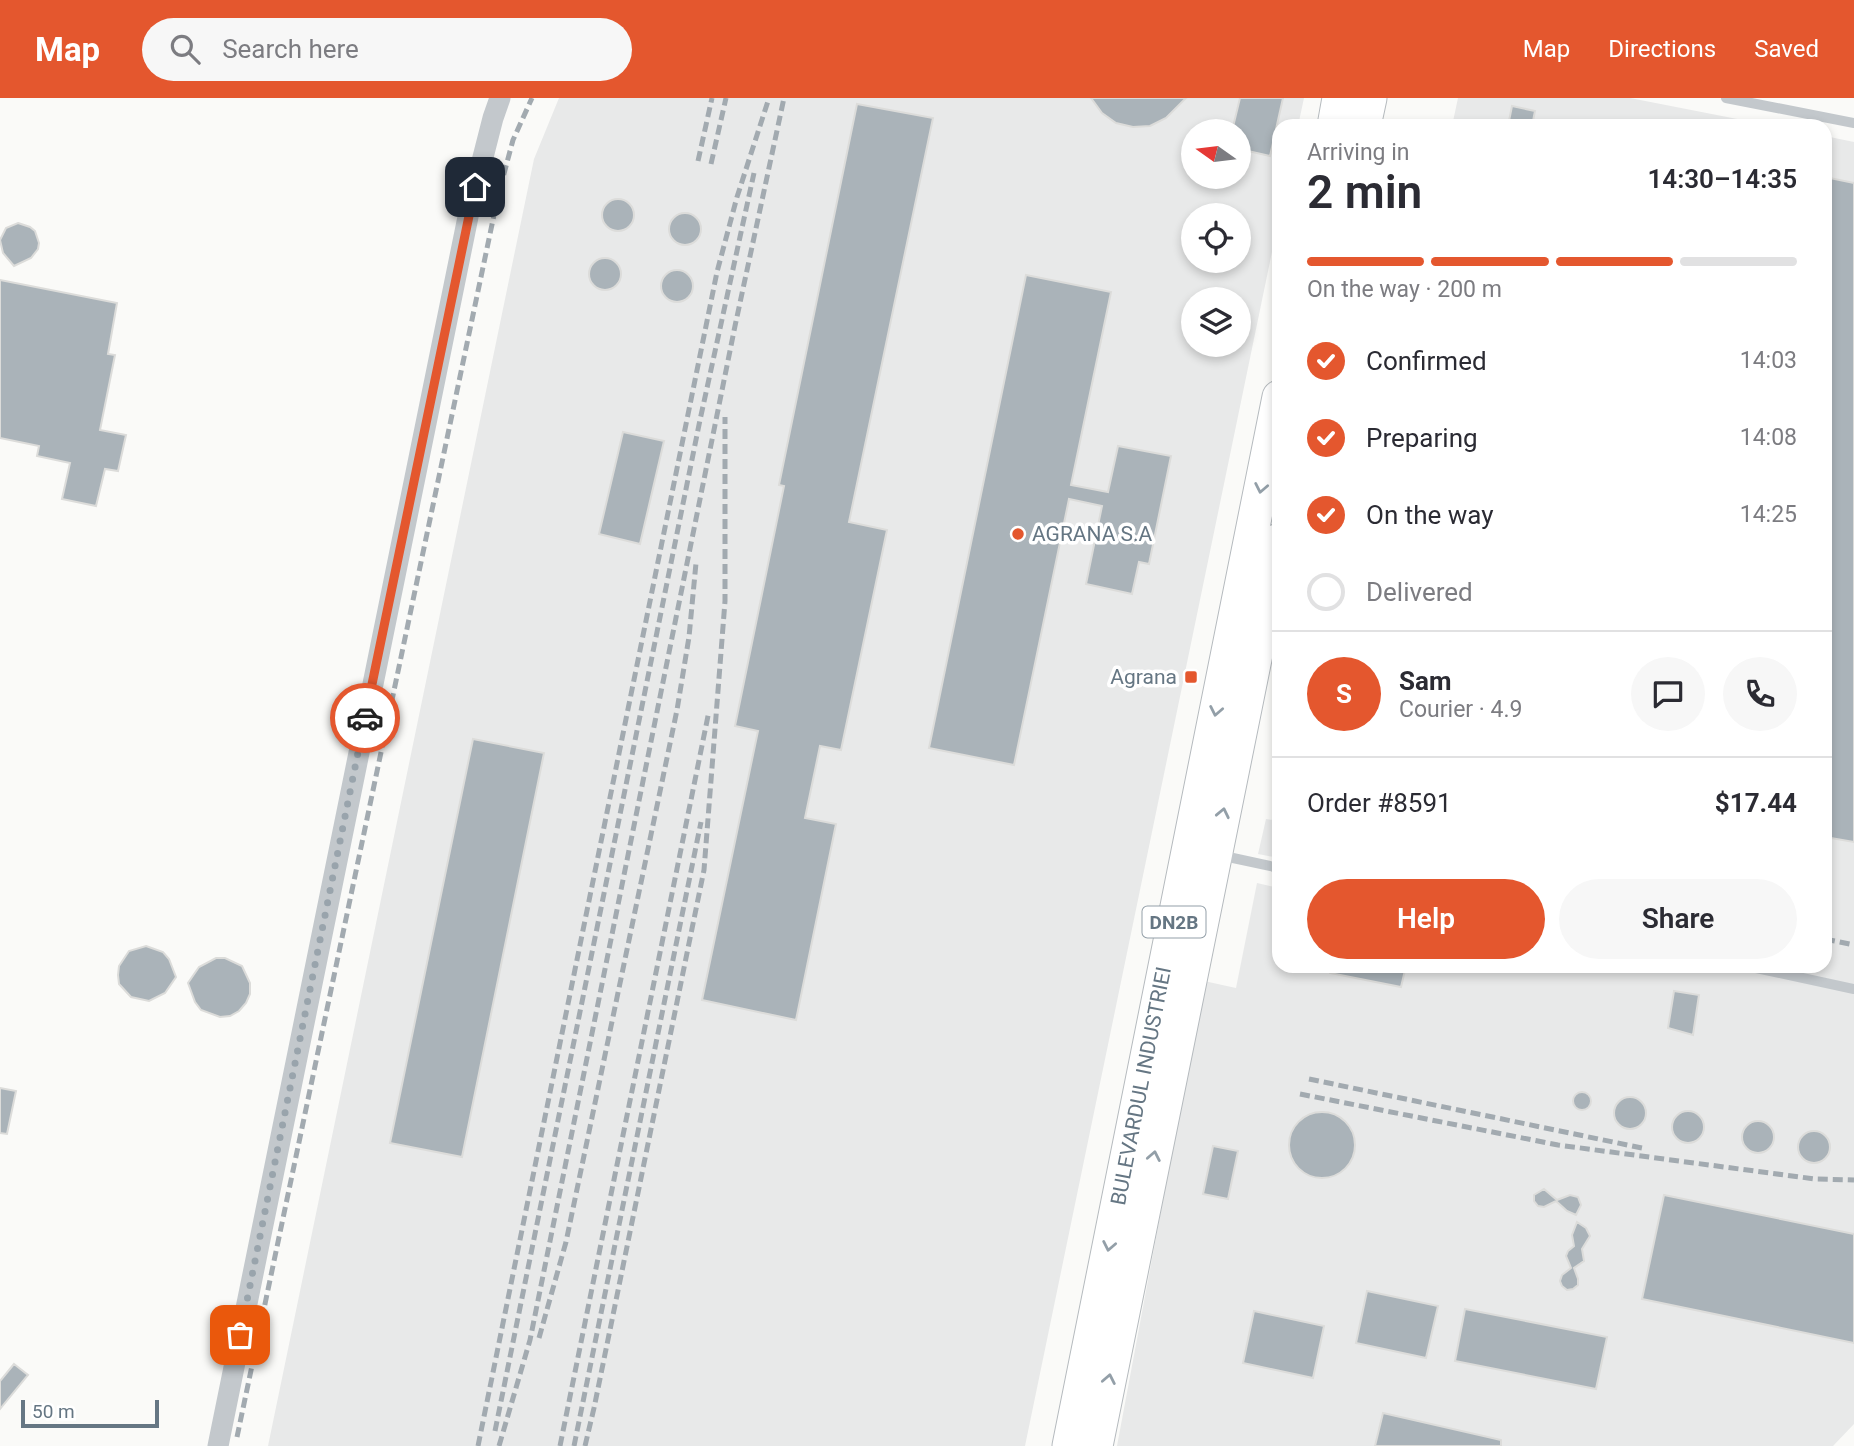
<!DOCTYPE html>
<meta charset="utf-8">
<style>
body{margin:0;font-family:Roboto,sans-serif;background:#f7f7f7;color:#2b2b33;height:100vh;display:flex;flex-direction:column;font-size:26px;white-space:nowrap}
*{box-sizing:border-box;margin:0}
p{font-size:23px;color:#7c7c81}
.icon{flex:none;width:38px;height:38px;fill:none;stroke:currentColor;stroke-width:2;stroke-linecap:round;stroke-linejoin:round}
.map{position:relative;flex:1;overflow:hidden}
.panel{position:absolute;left:1272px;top:21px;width:560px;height:854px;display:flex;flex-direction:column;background:#fff;border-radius:21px;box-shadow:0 4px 10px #0003}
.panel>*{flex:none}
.needle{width:46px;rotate:284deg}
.tools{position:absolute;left:1181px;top:21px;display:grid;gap:14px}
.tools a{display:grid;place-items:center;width:70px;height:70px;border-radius:50%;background:#fff;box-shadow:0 4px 10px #0003;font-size:35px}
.scale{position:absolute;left:21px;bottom:18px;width:138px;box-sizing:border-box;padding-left:7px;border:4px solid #657683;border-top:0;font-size:19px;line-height:24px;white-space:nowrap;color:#657683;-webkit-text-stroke:5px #fff;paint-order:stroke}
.pin{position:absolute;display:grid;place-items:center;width:60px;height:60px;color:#fff;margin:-30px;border-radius:14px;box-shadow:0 4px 10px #0006}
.courier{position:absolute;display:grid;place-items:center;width:70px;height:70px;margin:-35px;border:5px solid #e4572e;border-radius:50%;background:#fff;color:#222;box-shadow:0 2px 9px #0007}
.head em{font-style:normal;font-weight:600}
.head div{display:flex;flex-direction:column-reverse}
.head{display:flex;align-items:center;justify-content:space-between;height:119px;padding:0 35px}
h1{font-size:46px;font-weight:600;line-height:52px}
.bar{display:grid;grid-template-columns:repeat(4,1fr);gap:10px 7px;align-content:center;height:84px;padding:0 35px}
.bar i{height:9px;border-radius:5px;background:#e1e1e2}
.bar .current{background:#e4572e}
.bar p{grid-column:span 4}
.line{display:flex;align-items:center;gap:18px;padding:0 35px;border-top:2px solid #e1e1e2}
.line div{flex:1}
.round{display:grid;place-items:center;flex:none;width:74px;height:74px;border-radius:37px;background:#f7f7f7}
ol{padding:0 35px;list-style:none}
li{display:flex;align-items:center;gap:21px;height:77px}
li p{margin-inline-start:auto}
li .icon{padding:7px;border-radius:50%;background:#e4572e;color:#fff;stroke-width:4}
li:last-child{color:#7c7c81}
li i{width:38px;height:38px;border:4px solid #e1e1e2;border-radius:50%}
.primary-button{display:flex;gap:14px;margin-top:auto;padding:14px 35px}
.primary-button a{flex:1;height:80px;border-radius:42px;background:#e4572e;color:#fff;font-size:28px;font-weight:600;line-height:80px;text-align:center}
.primary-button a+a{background:#f7f7f7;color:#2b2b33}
header{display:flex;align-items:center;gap:42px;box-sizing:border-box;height:98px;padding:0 35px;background:#e4572e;color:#fff}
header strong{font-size:33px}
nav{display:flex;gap:38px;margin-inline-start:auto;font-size:24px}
.search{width:490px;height:63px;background:#f7f7f7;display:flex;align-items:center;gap:18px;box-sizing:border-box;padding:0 24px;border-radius:38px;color:#7c7c81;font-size:26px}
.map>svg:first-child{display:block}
.built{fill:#e8e9e9;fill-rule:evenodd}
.building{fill:#aab3b9;stroke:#dcdcda;stroke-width:2}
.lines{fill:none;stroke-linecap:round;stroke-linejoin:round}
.primary-casing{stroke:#b5babe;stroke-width:35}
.lane{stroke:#c3c8cc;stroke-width:10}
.street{stroke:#c3c8cc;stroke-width:21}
.primary{stroke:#fff;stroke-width:33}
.rail{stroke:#a2aab0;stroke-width:5;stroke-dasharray:10 5;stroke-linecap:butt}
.oneway{stroke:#939fa8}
.done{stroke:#99a4ac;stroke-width:7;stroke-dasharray:0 12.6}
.route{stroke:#e4572e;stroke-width:9}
.poi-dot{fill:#e4572e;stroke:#fff;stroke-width:2.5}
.labels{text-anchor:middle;stroke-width:7;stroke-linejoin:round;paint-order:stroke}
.shield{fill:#fff;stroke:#939fa8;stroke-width:2}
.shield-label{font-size:19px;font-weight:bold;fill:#657683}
.poi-label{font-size:21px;fill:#657683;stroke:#fff;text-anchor:start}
.street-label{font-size:21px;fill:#657683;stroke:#fff}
</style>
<header>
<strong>Map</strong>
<div class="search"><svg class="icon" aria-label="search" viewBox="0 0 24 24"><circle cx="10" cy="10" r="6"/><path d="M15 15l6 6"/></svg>Search here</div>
<nav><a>Map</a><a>Directions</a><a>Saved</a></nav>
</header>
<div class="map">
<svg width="1854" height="1348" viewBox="0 0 1854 1348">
<rect width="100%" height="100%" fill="#fafaf8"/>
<!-- built -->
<path class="built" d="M559 0H1304L1298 28H1279V120L1025 1348H268L534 61ZM1194 33H1239V79H1194ZM1194 117H1239V163H1194ZM1194 201H1239V247H1194Z
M1458 0H1630L1773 28H1452Z
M1825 38 1854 44V1326L1833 1348H1117L1204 883 1236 890 1257 785 1274 789 1279 763V868H1825Z
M1266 721 1279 723V760L1258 756Z"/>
<!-- building -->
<path class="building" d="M1091 0H1186L1166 20 1150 28 1133 29 1116 25 1102 15Z
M1240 0H1283L1270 58 1239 51V33H1232Z
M857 6 933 20 849 424 887 432 841 652 820 648 805 720 836 726 796 922 702 902 758 633 735 628 784 388 779 387Z
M1512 8 1535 13 1532 28H1508Z
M1825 79 1854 85V744L1825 739Z
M602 117a16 16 0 1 1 32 0a16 16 0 1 1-32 0Z
M669 131a16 16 0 1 1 32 0a16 16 0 1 1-32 0Z
M18 125 30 129 35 133 39 145 38 151 31 160 14 168 3 155 0 142 6 130Z
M589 176a16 16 0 1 1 32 0a16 16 0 1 1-32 0Z
M661 188a16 16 0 1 1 32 0a16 16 0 1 1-32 0Z
M1026 177 1111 194 1071 387 1108 394 1118 348 1171 358 1149 466 1139 464 1132 496 1086 486 1102 408 1069 401 1014 667 929 650Z
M0 182 117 205 108 256 115 257 100 332 126 337 118 373 105 371 96 408 62 401 70 365 37 358 39 348 0 340Z
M623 334 664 343 640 446 599 436Z
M473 641 544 655 462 1059 390 1045Z
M146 848 163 854 169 861 176 879 165 895 149 903 131 899 119 886 118 877 119 868 129 853Z
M216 860H225L242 868 250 885V896L246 905 239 913 230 918 220 919 201 912 195 904 188 885 199 869Z
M1330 868H1406L1401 889 1330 875Z
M1674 893 1699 897 1693 937 1668 930Z
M0 990 16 993 7 1036 0 1035Z
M1573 1003a9 9 0 1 1 18 0a9 9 0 1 1-18 0Z
M1614 1015a16 16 0 1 1 32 0a16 16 0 1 1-32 0Z
M1672 1029a16 16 0 1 1 32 0a16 16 0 1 1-32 0Z
M1289 1047a33 33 0 1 1 66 0a33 33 0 1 1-66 0Z
M1742 1039a16 16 0 1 1 32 0a16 16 0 1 1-32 0Z
M1798 1049a16 16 0 1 1 32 0a16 16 0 1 1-32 0Z
M1213 1048 1238 1053 1228 1101 1203 1096Z
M1544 1091 1557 1102 1570 1097 1578 1099 1581 1107 1576 1117 1567 1113 1556 1103 1544 1109 1538 1108 1534 1103V1097Z
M1664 1097 1854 1136V1245L1642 1201Z
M1577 1124 1586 1130 1590 1138 1582 1151 1584 1163 1574 1170 1578 1181V1187L1573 1191 1567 1192 1562 1188 1560 1183 1562 1177 1571 1170 1566 1158 1568 1153 1574 1148 1572 1137Z
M1367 1193 1438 1208 1426 1260 1356 1245Z
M1465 1211 1607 1239 1596 1291 1455 1263Z
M1254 1213 1324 1228 1313 1280 1243 1265Z
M14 1266 28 1277 0 1311V1283Z
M1383 1315 1501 1342V1348H1375Z"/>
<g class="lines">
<defs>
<path id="primary" d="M1334 28 1339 0
M1364 28 1370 0
M1069 1348 1279 299
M1096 1348 1279 442"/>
</defs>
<!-- primary casing -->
<use href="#primary" class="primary-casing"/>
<!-- lane -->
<path class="lane" d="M1726 0 1854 25
M1219 757 1279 770
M1747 868 1854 891"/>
<!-- street -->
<path class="street" d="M218 1348 469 114 493 20 500 0"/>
<!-- primary -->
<use href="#primary" class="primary"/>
<!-- rail -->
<path class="rail" d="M698 63 712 0
M711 66 726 0
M1825 841 1854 847
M1309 981 1642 1050
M1300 996 1558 1047 1815 1081 1854 1082
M539 1240 566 1144 677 612 689 539 696 465
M495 1333 700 322 754 75
M237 1339 498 98 513 42 532 0
M478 1348 717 174 737 99 769 0
M499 1348 530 1242 735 228 784 0
M560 1348 709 613
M574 1348 701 724
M585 1348 594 1310 704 772 725 503V319"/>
</g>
<!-- one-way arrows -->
<defs><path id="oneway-chevron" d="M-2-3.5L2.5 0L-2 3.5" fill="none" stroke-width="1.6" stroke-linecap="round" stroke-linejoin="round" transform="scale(1.75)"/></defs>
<g class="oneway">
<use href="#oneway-chevron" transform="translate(1261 390) rotate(101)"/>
<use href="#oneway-chevron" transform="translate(1216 613) rotate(101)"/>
<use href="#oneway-chevron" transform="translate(1223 715) rotate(-78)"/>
<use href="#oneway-chevron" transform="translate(1154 1058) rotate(-79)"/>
<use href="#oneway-chevron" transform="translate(1109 1148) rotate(101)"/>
<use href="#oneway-chevron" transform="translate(1109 1281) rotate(-79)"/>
</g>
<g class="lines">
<!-- done -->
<path class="done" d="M240 1237 365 620"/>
<!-- route -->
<path class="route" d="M365 620 475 89"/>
</g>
<!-- markers -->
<g class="poi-dot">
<circle cx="1018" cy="436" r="7"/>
<rect x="1184" y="572" width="14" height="14" rx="3.5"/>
</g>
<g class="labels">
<!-- shield labels -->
<rect class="shield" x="1142.5" y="808.5" width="63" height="31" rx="5"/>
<g class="shield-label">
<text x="1174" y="831">DN2B</text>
</g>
<!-- poi labels -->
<g class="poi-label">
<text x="1032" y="443">AGRANA S.A</text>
<text x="1177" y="586" text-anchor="end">Agrana</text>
</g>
<!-- street labels -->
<g class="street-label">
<text transform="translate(1141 988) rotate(-79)" y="7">BULEVARDUL INDUSTRIEI</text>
</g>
</g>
</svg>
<div class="tools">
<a><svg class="needle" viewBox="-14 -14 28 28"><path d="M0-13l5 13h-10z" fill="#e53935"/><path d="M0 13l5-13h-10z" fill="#7c7c81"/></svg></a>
<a><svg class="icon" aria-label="locate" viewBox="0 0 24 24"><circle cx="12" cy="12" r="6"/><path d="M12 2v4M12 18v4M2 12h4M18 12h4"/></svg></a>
<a><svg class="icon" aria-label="layers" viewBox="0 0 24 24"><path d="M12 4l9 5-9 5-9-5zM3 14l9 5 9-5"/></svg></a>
</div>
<div class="scale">50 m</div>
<div class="pin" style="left:240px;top:1237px;background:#ea580c"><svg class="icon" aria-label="bag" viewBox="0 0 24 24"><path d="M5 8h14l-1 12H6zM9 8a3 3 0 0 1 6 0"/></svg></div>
<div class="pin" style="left:475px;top:89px;background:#1f2937"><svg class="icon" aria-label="home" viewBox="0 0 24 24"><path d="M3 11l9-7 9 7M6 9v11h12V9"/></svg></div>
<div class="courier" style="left:365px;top:620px"><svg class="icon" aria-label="car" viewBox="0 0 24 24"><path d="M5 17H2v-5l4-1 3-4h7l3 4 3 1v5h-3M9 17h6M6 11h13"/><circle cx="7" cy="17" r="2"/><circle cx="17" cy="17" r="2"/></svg></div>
<section class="panel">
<div class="head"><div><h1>2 min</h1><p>Arriving in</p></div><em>14:30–14:35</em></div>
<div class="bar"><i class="current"></i><i class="current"></i><i class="current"></i><i></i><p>On the way · 200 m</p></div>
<ol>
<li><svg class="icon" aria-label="check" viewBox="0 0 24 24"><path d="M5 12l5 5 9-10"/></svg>Confirmed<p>14:03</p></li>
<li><svg class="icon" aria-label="check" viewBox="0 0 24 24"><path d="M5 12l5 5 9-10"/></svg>Preparing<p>14:08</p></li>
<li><svg class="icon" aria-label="check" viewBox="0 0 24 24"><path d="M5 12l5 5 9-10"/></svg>On the way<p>14:25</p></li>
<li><i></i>Delivered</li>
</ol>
<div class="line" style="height:126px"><b class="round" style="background:#e4572e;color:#fff">S</b><div><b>Sam</b><p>Courier · 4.9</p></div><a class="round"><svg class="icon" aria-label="chat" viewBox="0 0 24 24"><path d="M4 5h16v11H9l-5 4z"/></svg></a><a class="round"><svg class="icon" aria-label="phone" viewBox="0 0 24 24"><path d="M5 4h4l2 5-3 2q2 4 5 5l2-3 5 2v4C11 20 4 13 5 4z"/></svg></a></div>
<div class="line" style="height:91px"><div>Order #8591</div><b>$17.44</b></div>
<div class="primary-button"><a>Help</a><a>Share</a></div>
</section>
</div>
